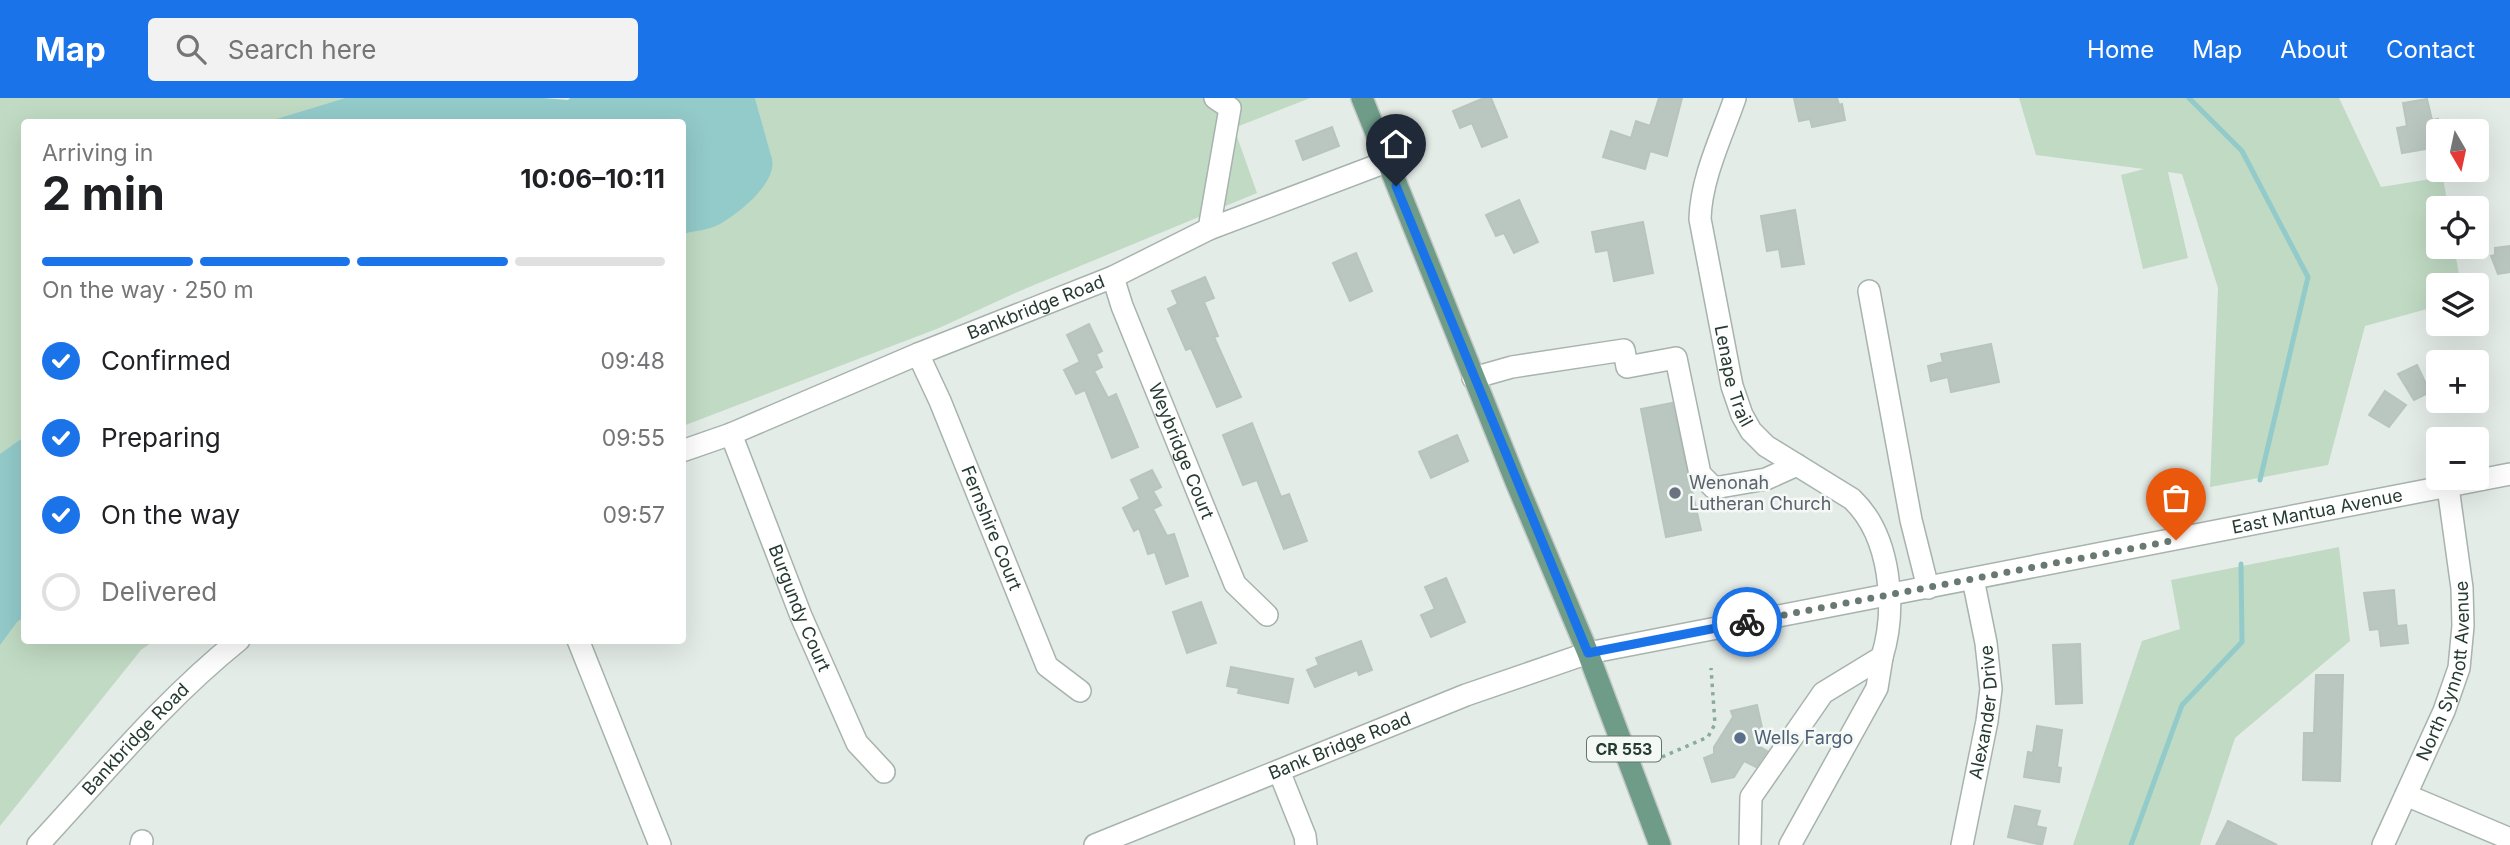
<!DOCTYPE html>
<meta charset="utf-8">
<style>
body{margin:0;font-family:Inter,sans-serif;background:#f2f2f2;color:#202124;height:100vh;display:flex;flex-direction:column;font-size:26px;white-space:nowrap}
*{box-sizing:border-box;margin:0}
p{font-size:23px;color:#757577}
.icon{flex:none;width:38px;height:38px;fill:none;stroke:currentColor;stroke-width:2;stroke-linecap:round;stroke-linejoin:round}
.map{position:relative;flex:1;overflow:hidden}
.details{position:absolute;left:21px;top:21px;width:665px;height:525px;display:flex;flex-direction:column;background:#fff;border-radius:7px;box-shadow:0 7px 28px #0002}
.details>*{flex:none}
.needle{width:46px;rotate:171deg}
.controls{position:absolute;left:2426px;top:21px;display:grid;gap:14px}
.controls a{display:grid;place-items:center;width:63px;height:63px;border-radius:7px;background:#fff;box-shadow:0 7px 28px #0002;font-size:35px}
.pin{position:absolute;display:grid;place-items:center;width:60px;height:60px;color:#fff;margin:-72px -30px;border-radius:50% 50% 50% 0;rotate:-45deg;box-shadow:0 0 7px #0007}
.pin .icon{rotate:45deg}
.courier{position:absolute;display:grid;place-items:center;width:70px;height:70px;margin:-35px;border:5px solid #1a73e8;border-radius:50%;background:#fff;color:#222;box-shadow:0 2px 9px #0007}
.summary em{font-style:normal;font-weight:700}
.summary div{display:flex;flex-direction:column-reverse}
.summary{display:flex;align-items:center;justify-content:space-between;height:119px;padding:0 21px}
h1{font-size:46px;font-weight:700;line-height:52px}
.bar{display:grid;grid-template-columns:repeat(4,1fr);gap:10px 7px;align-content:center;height:84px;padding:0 21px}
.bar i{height:9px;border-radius:5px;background:#e0e0e0}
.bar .on{background:#1a73e8}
.bar p{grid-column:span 4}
ol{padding:0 21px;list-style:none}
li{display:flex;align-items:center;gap:21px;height:77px}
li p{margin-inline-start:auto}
li .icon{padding:7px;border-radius:50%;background:#1a73e8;color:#fff;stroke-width:4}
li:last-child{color:#757577}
li i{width:38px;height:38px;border:4px solid #e0e0e0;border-radius:50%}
header{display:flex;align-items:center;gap:42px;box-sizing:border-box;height:98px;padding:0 35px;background:#1a73e8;color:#fff}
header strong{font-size:33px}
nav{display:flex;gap:38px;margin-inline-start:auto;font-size:24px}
.search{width:490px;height:63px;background:#f2f2f2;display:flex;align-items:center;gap:18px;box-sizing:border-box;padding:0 24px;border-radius:7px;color:#757577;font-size:26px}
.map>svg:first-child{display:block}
.green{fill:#c0dac3}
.water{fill:#93caca}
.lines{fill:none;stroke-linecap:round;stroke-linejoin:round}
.stream{stroke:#93caca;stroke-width:5}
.building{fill:#bac6c0;stroke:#b7c5bd;stroke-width:2}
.minor-casing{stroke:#a7b3ad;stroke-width:24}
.major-casing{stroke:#c2c8c6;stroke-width:24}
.path{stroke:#88ac9b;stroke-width:3.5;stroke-dasharray:3.5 5;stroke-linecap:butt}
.minor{stroke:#fff;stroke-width:21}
.major{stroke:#6e9c89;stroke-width:21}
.done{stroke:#687971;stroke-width:7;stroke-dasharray:0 12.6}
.route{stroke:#1a73e8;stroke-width:9}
.worship-dot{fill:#6b7280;stroke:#f4f9f6;stroke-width:2.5}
.service-dot{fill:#5c6f8a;stroke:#f4f9f6;stroke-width:2.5}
.labels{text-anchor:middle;stroke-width:5;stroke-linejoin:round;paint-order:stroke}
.shield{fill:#f4f9f6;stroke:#64746d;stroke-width:2}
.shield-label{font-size:16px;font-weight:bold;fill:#263b32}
.street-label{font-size:18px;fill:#263b32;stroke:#f4f9f6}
.worship-label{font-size:18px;fill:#5b616d;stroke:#f4f9f6;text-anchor:start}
.service-label{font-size:18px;fill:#4e5e75;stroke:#f4f9f6;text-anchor:start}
</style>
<header>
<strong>Map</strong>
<div class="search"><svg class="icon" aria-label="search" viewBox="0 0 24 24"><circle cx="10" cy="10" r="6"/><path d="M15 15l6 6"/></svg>Search here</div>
<nav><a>Home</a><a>Map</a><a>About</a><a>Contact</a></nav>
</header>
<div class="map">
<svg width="2510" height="747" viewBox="0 0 2510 747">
<rect width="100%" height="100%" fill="#e4ece7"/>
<!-- green -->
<path class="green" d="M0 0H345L266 24H24V339L0 358Z
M755 0H1310L1234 30 1257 95 1022 192 939 230 683 328V136L712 129 771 58Z
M2019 0H2339L2381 89 2443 79 2448 110H2438V149H2454L2461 187H2438V208L2365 228 2328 367 2210 389 2218 190 2182 76 2168 74 2188 160 2143 171 2121 77 2144 71 2036 57Z
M2339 449 2350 543 2235 640 2200 747H2073L2142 543 2180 531 2171 482Z
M24 511V542L154 543 141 552 0 728V531Z"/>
<!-- water -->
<path class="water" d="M345 0H543L568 2 570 0H755L772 61C777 85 739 115 720 126 709 132 694 133 683 136L682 24H266Z
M24 339V519L17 524 0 547V356Z"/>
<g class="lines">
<!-- stream -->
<path class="stream" d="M2189 0 2242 53 2308 179 2260 382
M2131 747 2182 607 2242 544 2241 466"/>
</g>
<!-- building -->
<path class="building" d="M1484 0H1491L1507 39 1482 49 1472 25 1460 30 1453 13Z
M1659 0H1682L1667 58 1650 53 1645 71 1603 59 1611 33 1631 40 1636 23 1650 28Z
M1794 0H1837L1839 7 1842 6 1845 22 1812 29 1810 21 1799 23Z
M2427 1 2432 22 2438 21V49L2402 55 2397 30 2407 28 2403 5Z
M1332 29 1339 48 1303 62 1296 43Z
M1519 102 1538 144 1514 155 1504 135 1496 138 1486 117Z
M1795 112 1804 166 1782 169 1779 151 1767 153 1761 118Z
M1643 124 1653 175 1614 183 1608 152 1596 154 1592 134Z
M2510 148V174L2498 176 2491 158 2495 157V150Z
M1356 155 1372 193 1350 203 1333 165Z
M1205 179 1214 200 1204 204 1218 238 1214 239 1241 299 1217 309 1191 250 1186 252 1168 211 1178 206 1172 193Z
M1089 226 1102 253 1096 256 1102 269 1094 273 1108 300 1116 296 1138 349 1112 360 1085 292 1076 296 1064 272 1080 264 1067 237Z
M1991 246 1999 284 1951 294 1948 279 1931 283 1928 268 1943 264 1941 256Z
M2417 267 2430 294 2414 302 2398 276Z
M2385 293 2406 307 2389 329 2369 317Z
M1672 305 1701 432 1666 439 1641 311Z
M1252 325 1281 399 1289 396 1307 443 1284 451 1257 382 1243 387 1223 337Z
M1457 337 1468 363 1431 380 1419 354Z
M1152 372 1161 389 1153 393 1161 407 1153 411 1167 438 1174 436 1188 478 1166 486 1155 454 1148 456 1139 430 1134 433 1123 410 1140 401 1131 382Z
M1446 480 1465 524 1431 539 1421 517 1435 511 1425 489Z
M2394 492 2397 528 2406 527 2408 545 2381 548 2379 531 2370 532 2364 495Z
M1201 504 1216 545 1187 555 1173 514Z
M1361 543 1372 572 1359 577 1357 572 1315 589 1307 572 1319 567 1316 560Z
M2080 546 2082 605 2056 606 2053 547Z
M1231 569 1293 581 1288 605 1238 595 1239 590 1227 588Z
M2316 577H2343L2340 683 2303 682 2304 635H2314Z
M1757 607 1763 634 1755 646 1767 653 1756 669 1744 663 1734 679 1712 684 1704 660 1714 656V649L1733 619 1731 613Z
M2037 628 2062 632 2057 669 2061 670 2059 684 2024 679 2028 654 2033 655Z
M2015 708 2040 713 2036 728 2046 730 2042 747 2008 739Z
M2228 723 2277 747H2216Z"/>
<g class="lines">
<defs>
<g id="minor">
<path id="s1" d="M1735 0C1722 38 1701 80 1700 121L1732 288 1742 317 1751 333 1766 348 1852 401C1891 438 1897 510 1882 559L1823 595 1751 699 1750 747"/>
<path d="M1209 131 1230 10 1215 0"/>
<path id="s2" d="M1113 179 1122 208 1235 486 1267 517"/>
<path d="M1869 193 1911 422 1928 490"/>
<path id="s3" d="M918 256 940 303 1047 568 1080 593"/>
<path d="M1473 280 1512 269 1624 252 1627 269 1676 260 1700 376 1714 390 1766 381 1797 367"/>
<path id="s4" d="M731 336 801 518 857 645 884 674"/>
<path id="s5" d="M682 353 731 336 918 256 1113 179 1209 131 1386 64"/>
<path d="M578 542 660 747"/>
<path d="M1279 673 1305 738 1306 747"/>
<path d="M2406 697 2510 741"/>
<path id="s6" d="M38 747C103 677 164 602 239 542"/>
<path d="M141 747 142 743"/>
<path id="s7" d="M1095 747 1466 597 1588 555 2510 376"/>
<path d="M1790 747 1877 590 1882 559"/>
<path id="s8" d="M1962 747 1987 623 1991 591 1986 545 1973 481"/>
<path id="s9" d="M2383 747 2444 613 2459 570 2463 528 2462 490 2448 389"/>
</g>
<path id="major" d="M1362 0 1516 384 1588 555 1660 747"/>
</defs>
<!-- minor casing -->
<use href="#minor" class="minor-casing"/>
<!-- major casing -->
<use href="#major" class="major-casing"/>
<!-- path -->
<path class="path" d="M1662 659 1708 639 1715 626 1711 570"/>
<!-- minor -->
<use href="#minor" class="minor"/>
<!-- major -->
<use href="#major" class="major"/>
</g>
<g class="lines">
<!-- done -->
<path class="done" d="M1747 524 2176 442"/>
<!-- route -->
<path class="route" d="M1396 88 1588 555 1747 524"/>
</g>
<!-- markers -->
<circle class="worship-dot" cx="1675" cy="395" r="7"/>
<circle class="service-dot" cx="1740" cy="640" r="7"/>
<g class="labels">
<!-- shield labels -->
<rect class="shield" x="1587" y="638.5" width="74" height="25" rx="5"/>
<g class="shield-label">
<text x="1624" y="657">CR 553</text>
</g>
<!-- street labels -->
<g class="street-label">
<text dy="6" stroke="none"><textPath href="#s5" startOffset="382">Bankbridge Road</textPath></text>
<text dy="6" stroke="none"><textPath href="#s1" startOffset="287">Lenape Trail</textPath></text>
<text dy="6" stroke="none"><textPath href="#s2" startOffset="187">Weybridge Court</textPath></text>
<text dy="6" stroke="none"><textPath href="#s7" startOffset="1272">East Mantua Avenue</textPath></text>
<text dy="6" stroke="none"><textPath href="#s3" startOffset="189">Fernshire Court</textPath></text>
<text dy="6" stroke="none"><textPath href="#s4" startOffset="187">Burgundy Court</textPath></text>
<text dy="6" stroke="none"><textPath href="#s9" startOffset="187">North Synnott Avenue</textPath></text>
<text dy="6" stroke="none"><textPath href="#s8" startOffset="135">Alexander Drive</textPath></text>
<text dy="6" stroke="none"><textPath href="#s6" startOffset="144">Bankbridge Road</textPath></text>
<text dy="6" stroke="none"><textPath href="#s7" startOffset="264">Bank Bridge Road</textPath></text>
</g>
<!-- worship labels -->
<g class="worship-label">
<text x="1689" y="391">Wenonah<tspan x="1689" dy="21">Lutheran Church</tspan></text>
</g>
<!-- service labels -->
<g class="service-label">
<text x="1754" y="646">Wells Fargo</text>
</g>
</g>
</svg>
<div class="controls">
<a><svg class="needle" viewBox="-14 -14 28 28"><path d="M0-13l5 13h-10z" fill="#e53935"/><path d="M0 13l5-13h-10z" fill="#757577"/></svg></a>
<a><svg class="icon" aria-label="locate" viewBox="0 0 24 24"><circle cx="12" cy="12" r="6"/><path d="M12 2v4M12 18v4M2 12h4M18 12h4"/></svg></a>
<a><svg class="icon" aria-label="layers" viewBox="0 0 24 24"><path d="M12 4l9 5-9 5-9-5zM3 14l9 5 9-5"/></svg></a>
<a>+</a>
<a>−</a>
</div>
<div class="pin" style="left:2176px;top:442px;background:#ea580c"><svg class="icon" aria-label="bag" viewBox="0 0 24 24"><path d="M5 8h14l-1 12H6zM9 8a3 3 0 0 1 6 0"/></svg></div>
<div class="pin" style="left:1396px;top:88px;background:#1f2937"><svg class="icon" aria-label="home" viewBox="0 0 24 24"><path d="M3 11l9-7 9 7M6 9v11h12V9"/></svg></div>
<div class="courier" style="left:1747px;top:524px"><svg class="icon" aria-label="bike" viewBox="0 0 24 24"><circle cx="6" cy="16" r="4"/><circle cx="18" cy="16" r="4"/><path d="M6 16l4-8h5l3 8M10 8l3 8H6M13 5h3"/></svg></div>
<section class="details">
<div class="summary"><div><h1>2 min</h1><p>Arriving in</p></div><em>10:06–10:11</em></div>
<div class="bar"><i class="on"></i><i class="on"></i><i class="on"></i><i></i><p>On the way · 250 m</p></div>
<ol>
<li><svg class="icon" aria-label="check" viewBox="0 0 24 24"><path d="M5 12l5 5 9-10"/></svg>Confirmed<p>09:48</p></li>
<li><svg class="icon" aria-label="check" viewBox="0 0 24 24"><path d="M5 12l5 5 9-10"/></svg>Preparing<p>09:55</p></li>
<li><svg class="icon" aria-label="check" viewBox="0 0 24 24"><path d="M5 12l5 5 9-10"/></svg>On the way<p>09:57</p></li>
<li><i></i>Delivered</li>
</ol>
</section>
</div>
